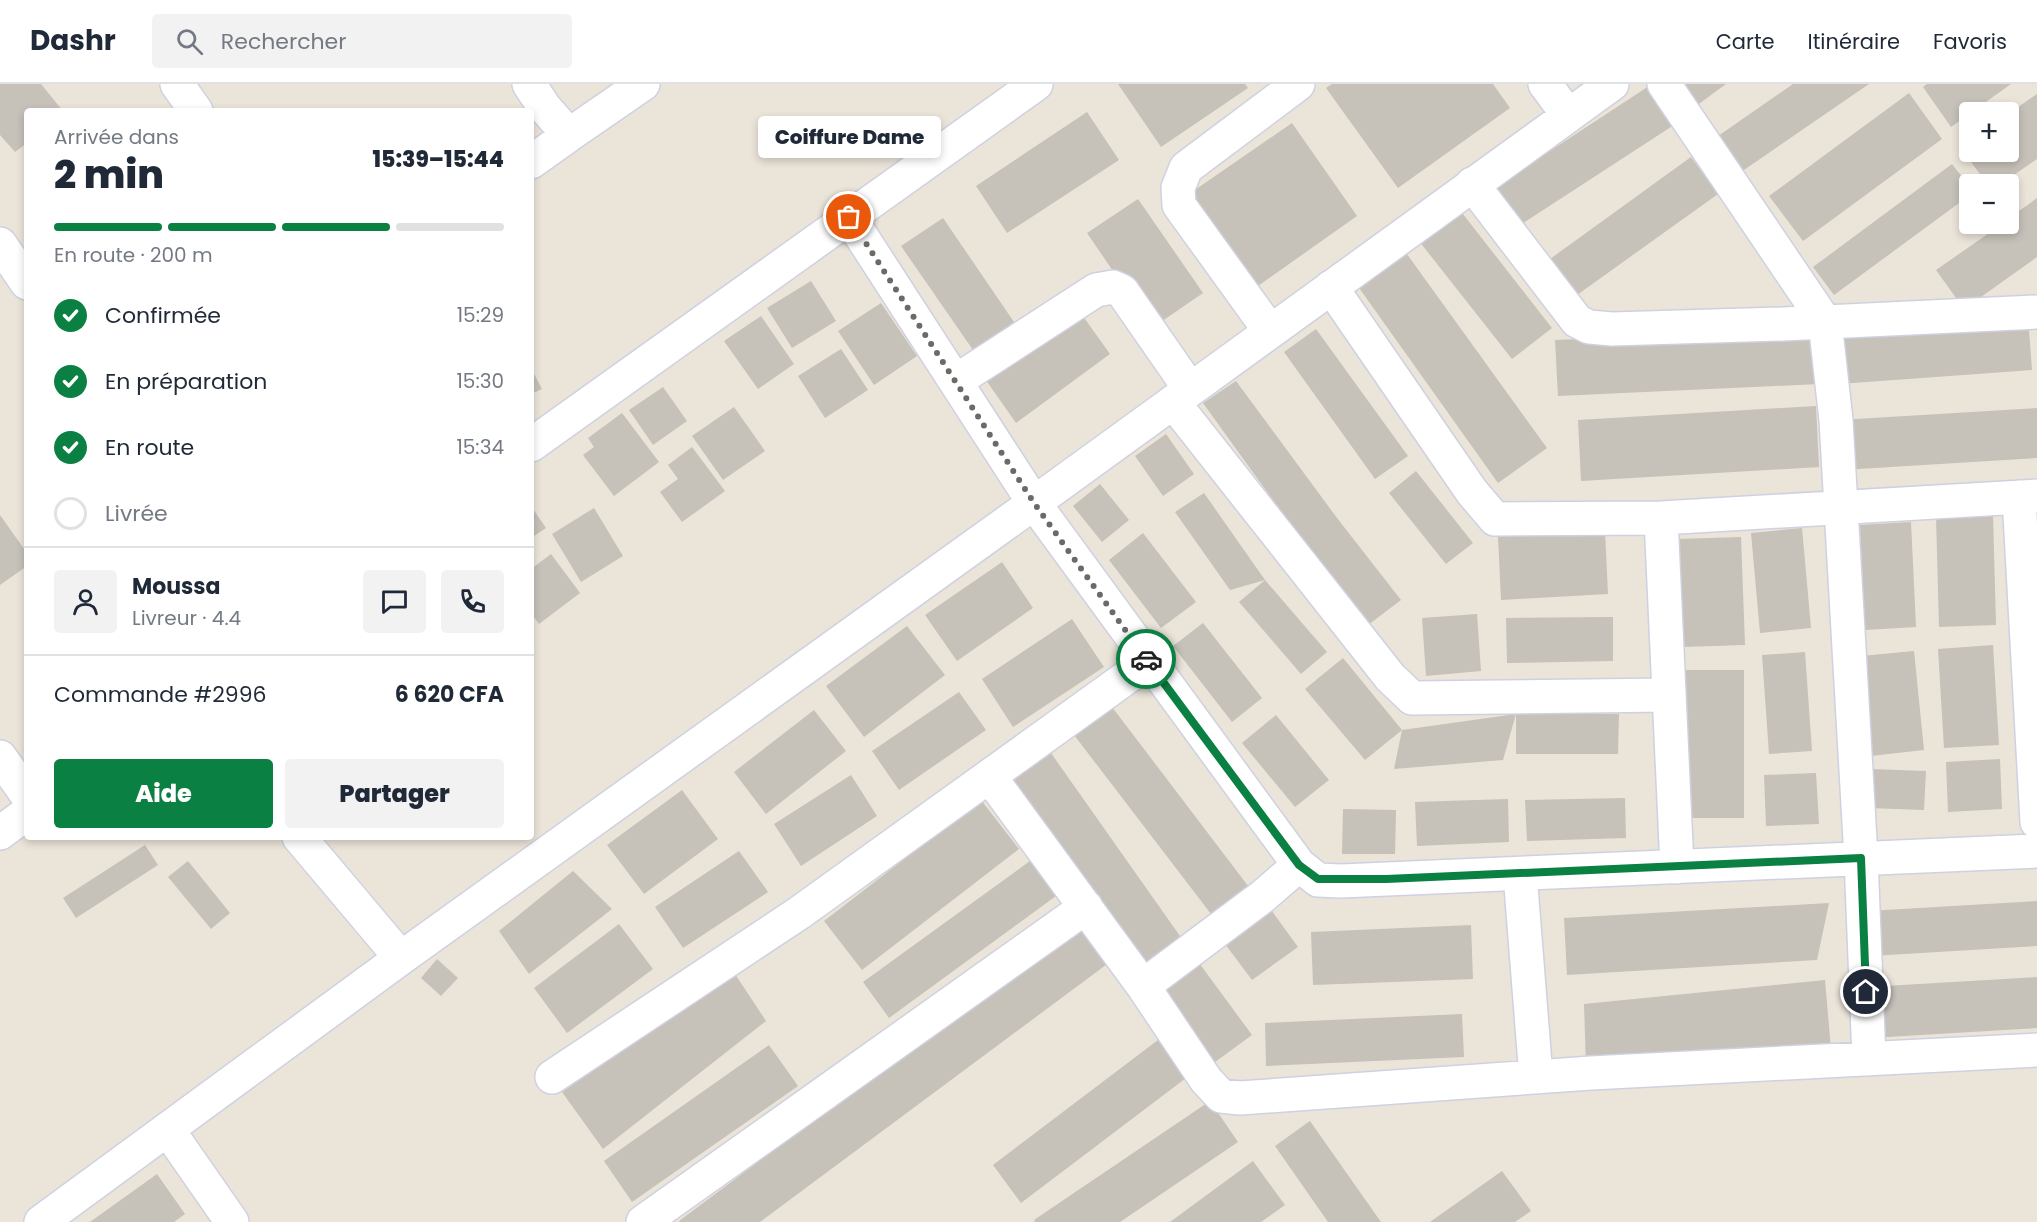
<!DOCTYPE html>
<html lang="fr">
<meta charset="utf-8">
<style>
body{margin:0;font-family:Poppins,sans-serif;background:#f2f2f3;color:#1f2937;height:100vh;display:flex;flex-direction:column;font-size:22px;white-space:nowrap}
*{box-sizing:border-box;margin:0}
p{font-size:20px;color:#747a83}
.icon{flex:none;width:33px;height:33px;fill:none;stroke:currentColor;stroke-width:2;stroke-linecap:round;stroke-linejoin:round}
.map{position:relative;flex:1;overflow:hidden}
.panel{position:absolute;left:24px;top:24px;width:510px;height:732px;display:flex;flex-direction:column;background:#fff;border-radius:6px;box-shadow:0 3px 9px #0003}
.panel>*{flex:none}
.controls{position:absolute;left:1959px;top:18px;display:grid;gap:12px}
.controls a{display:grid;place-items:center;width:60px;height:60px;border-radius:6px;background:#fff;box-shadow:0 3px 9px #0003;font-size:30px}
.pin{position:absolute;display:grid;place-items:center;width:51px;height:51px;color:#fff;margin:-26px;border:3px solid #fff;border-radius:50%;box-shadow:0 2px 6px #0007}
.courier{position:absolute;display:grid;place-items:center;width:60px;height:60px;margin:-30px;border:4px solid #0b8043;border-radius:50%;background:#fff;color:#222;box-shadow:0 2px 8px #0007}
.bubble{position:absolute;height:42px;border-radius:6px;background:#fff;box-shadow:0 3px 9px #0003;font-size:20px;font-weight:800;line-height:42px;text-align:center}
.headline em{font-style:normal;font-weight:800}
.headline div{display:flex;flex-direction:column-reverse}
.headline{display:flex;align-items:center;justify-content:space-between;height:102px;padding:0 30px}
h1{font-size:39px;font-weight:800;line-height:45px}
.bar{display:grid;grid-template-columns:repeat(4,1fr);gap:9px 6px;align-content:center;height:72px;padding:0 30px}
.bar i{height:8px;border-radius:4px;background:#e0e1e3}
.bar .on{background:#0b8043}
.bar p{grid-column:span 4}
.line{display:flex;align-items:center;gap:15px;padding:0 30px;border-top:2px solid #e0e1e3}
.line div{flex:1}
.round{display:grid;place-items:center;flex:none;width:63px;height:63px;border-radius:6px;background:#f2f2f3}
ol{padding:0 30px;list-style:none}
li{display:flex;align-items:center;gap:18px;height:66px}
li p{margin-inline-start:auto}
li .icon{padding:6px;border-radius:50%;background:#0b8043;color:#fff;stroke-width:4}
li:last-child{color:#747a83}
li i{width:33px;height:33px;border:3px solid #e0e1e3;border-radius:50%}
.button{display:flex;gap:12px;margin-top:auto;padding:12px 30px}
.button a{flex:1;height:69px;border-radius:6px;background:#0b8043;color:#fff;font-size:24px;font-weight:800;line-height:69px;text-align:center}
.button a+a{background:#f2f2f3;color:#1f2937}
header{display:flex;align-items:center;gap:36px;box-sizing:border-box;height:84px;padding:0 30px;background:#fff;border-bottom:2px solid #e0e1e3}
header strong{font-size:28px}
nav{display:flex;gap:33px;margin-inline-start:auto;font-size:21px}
.search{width:420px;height:54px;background:#f2f2f3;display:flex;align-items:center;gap:15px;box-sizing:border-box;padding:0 21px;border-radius:6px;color:#747a83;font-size:22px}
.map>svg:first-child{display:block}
.building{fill:#c6c1b9}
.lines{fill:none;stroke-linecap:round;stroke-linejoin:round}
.street-casing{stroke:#cfd1e1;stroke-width:36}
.secondary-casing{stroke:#cfd1e1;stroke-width:36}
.street{stroke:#fff;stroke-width:33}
.secondary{stroke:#fff;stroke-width:33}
.done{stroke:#6c6a66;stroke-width:6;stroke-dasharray:0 10.8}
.route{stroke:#0b8043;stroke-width:8}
</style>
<header>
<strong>Dashr</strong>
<div class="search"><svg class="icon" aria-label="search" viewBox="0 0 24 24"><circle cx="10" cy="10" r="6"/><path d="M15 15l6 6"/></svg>Rechercher</div>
<nav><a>Carte</a><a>Itinéraire</a><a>Favoris</a></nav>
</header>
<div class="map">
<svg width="2037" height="1138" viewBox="0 0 2037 1138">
<rect width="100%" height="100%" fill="#ebe4d9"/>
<!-- building -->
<path class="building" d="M0 0H41L63 27H27V59L15 68 0 51Z
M1118 0H1245L1248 4 1161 63Z
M1332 0H1493L1510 24 1398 104 1326 4Z
M1652 0 1677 39 1517 143 1492 105Z
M1673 0H1726L1692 25Z
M1793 0H1869L1741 88 1708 59Z
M1927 0H2011L1951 43 1923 3Z
M1909 9 1942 55 1803 157 1769 112Z
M2037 10V75L2001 100H1987L1961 64 1970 57V68H2008V30Z
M1087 28 1119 76 1007 149 976 102Z
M1292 39 1357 132 1255 204 1189 110Z
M1691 73 1718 110 1577 211 1550 175Z
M1952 80 1970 103V111L1834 211 1813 183Z
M2037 114V173L1964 225 1936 186 2002 140H2008V135Z
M1138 115 1203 209 1152 244 1087 149Z
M1459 125 1552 244 1512 275 1419 157Z
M943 134 1014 238 973 266 901 162Z
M1404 166 1547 364 1498 399 1357 201Z
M811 197 836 237 792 264 767 224Z
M881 219 917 272 874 301 838 247Z
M1075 221 1110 270 1016 339 981 289Z
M761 232 794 280 758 305 724 257Z
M2028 233 2032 286 1839 300 1835 246Z
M1316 245 1408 372 1375 395 1284 268Z
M1818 245 1820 300 1558 312 1555 256Z
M841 265 868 306 825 334 798 292Z
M531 284 542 305 531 310Z
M1236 297 1337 434 1401 516 1368 541 1304 459 1203 319Z
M663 303 687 337 653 361 629 326Z
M1816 322 1819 383 1581 397 1578 336Z
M734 323 765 367 723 396 692 352Z
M2037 324V374L1842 386 1839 336Z
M622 329 659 378 614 412 583 371 594 363 588 354Z
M1166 350 1194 390 1163 412 1135 372Z
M692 363 725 407 682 438 660 408 678 395 668 381Z
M1416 387 1473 459 1446 480 1389 409Z
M1100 400 1129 436 1102 458 1073 422Z
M1204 409 1265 496 1327 568 1301 590 1239 518 1265 496 1230 506 1175 428Z
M531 422 546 444 531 454Z
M594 424 623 472 581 498 552 450Z
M0 431 27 469V482L0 501Z
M1993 431 1996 541 1939 543 1936 433Z
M1911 438 1916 543 1865 546 1860 441Z
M1802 444 1811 544 1760 549 1751 449Z
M1605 447 1608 510 1501 516 1498 453Z
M1143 449 1196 518 1161 544 1109 476Z
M1741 453 1745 561 1681 563 1678 455Z
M551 470 580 509 539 540 531 529V485Z
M1002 478 1033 524 957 577 925 531Z
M1477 530 1481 587 1426 592 1422 534Z
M1613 533V577L1507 579 1506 534Z
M1072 535 1104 583 1013 643 982 595Z
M1203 539 1262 614 1232 638 1173 562Z
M907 542 945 591 864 653 826 602Z
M1993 561 1999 661 1944 664 1938 565Z
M1914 567 1924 666 1871 672 1861 572Z
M1805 568 1812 667 1769 670 1762 571Z
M1343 574 1402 646 1365 676 1305 605Z
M1682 586H1744V734H1682Z
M959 608 986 646 899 706 872 667Z
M1109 619 1258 815 1221 843 1071 647Z
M814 626 846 667 766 730 734 688Z
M1516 630 1503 676 1394 685 1402 646 1516 630H1619L1618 670H1516Z
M1276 631 1329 696 1295 723 1242 659Z
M1046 662 1187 862 1144 893 1002 693Z
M2000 675 2002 725 1948 728 1946 678Z
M1870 685 1926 687 1924 726 1868 724Z
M1816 689 1819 740 1766 742 1764 691Z
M851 691 877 732 801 782 774 740Z
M682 706 718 755 644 810 607 761Z
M1625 714 1626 754 1527 757 1525 716Z
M1508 715 1509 758 1417 762 1415 718Z
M981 716 1019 765 862 886 824 837Z
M1343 725 1396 726 1395 770H1342Z
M145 761 158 781 76 834 63 814Z
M739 767 768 808 683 864 655 823Z
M188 777 230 829 211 845 168 793Z
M1030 777 1056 812 889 934 863 898Z
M573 787 612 825 529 890 499 847Z
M2037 817V862L1871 872 1868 827Z
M1829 819 1817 876 1567 891 1564 834Z
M1269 823 1298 863 1252 896 1222 856Z
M1088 832 1118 872 760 1138H680L679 1137Z
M619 840 653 885 567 949 534 904Z
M1471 841 1473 895 1313 901 1311 848Z
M1191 868 1252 951 1211 981 1151 897Z
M437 875 458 894 441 912 421 894Z
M735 890 766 937 603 1065 562 1008Z
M2037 893V944L1871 954 1868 903Z
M1825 896 1831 965 1586 983 1584 920Z
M1462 930 1464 973 1266 982 1265 939Z
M1158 956 1186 994 1021 1119 993 1081Z
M769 961 798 1002 632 1118 604 1077Z
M1210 1017 1238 1058 1120 1138H1035L1034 1136Z
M1310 1037 1381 1138H1328L1275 1062Z
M1253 1077 1285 1121 1261 1138H1170Z
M1502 1087 1531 1127 1515 1138H1430Z
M157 1090 185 1130 174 1138H90Z"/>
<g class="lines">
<defs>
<path id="street" d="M177 0 196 27
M529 0 545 24 569 51 643 0
M1545 0 1568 31
M1664 0 1825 238 1836 336 1861 774 1869 975
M531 78 569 51
M1472 100 1577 237 1589 243 1612 245 1783 240 2037 228
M849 133 1034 419 1299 781 1318 796 1341 797 2037 767
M0 160 27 199
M1331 203 1472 408 1495 435 1661 434 2037 412
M1270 247 1179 121 1178 104 1186 84 1298 0
M956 297 1096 206 1113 203 1122 207 1190 305
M1173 318 1390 593 1412 614 1668 611
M2019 413 2037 738
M1661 434 1677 783
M0 673 27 711
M990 693 1143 902 1206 996 1221 1012 1240 1014 1591 989 2037 966
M299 753 401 874
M1520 790 1536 993
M1143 902 1262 813 1299 781
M552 993 799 829 1148 578
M168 1046 232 1138
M41 1138 401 874 1034 419 1612 0
M643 1138 1086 823"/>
<path id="secondary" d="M531 361 1036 0
M0 749 27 729"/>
</defs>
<!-- street casing -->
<use href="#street" class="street-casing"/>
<!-- secondary casing -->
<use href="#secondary" class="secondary-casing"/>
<!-- street -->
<use href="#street" class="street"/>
<!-- secondary -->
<use href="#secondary" class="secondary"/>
</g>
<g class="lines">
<!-- done -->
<path class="done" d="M849 133 1034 419 1146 575"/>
<!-- route -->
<path class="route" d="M1146 575 1299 781 1318 795H1386L1861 774 1866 908"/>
</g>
</svg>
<div class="controls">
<a>+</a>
<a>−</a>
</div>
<div class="pin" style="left:849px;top:133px;background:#ea580c"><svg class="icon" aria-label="bag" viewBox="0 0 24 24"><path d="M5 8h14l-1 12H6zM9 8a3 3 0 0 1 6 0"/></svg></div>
<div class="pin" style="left:1866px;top:908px;background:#1f2937"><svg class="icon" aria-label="home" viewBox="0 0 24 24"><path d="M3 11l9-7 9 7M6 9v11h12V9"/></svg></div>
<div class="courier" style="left:1146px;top:575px"><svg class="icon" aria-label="car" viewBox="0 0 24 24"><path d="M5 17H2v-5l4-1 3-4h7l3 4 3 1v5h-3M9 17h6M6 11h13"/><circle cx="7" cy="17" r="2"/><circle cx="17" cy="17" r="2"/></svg></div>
<div class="bubble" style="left:758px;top:32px;width:183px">Coiffure Dame</div>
<section class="panel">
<div class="headline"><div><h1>2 min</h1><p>Arrivée dans</p></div><em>15:39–15:44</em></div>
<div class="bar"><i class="on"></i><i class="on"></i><i class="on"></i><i></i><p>En route · 200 m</p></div>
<ol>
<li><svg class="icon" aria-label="check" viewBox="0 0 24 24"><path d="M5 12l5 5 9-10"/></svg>Confirmée<p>15:29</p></li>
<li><svg class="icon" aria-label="check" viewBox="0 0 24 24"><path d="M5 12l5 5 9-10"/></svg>En préparation<p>15:30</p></li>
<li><svg class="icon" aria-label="check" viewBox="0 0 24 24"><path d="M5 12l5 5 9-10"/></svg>En route<p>15:34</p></li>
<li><i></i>Livrée</li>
</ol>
<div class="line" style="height:108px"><a class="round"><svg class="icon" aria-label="person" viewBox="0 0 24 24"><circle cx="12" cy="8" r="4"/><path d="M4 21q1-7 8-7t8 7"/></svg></a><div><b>Moussa</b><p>Livreur · 4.4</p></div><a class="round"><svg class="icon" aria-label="chat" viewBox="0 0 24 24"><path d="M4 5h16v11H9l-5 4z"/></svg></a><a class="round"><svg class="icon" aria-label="phone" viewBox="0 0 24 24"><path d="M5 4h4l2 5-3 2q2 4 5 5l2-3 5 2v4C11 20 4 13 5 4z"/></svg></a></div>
<div class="line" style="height:78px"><div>Commande #2996</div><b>6 620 CFA</b></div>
<div class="button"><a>Aide</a><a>Partager</a></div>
</section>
</div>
